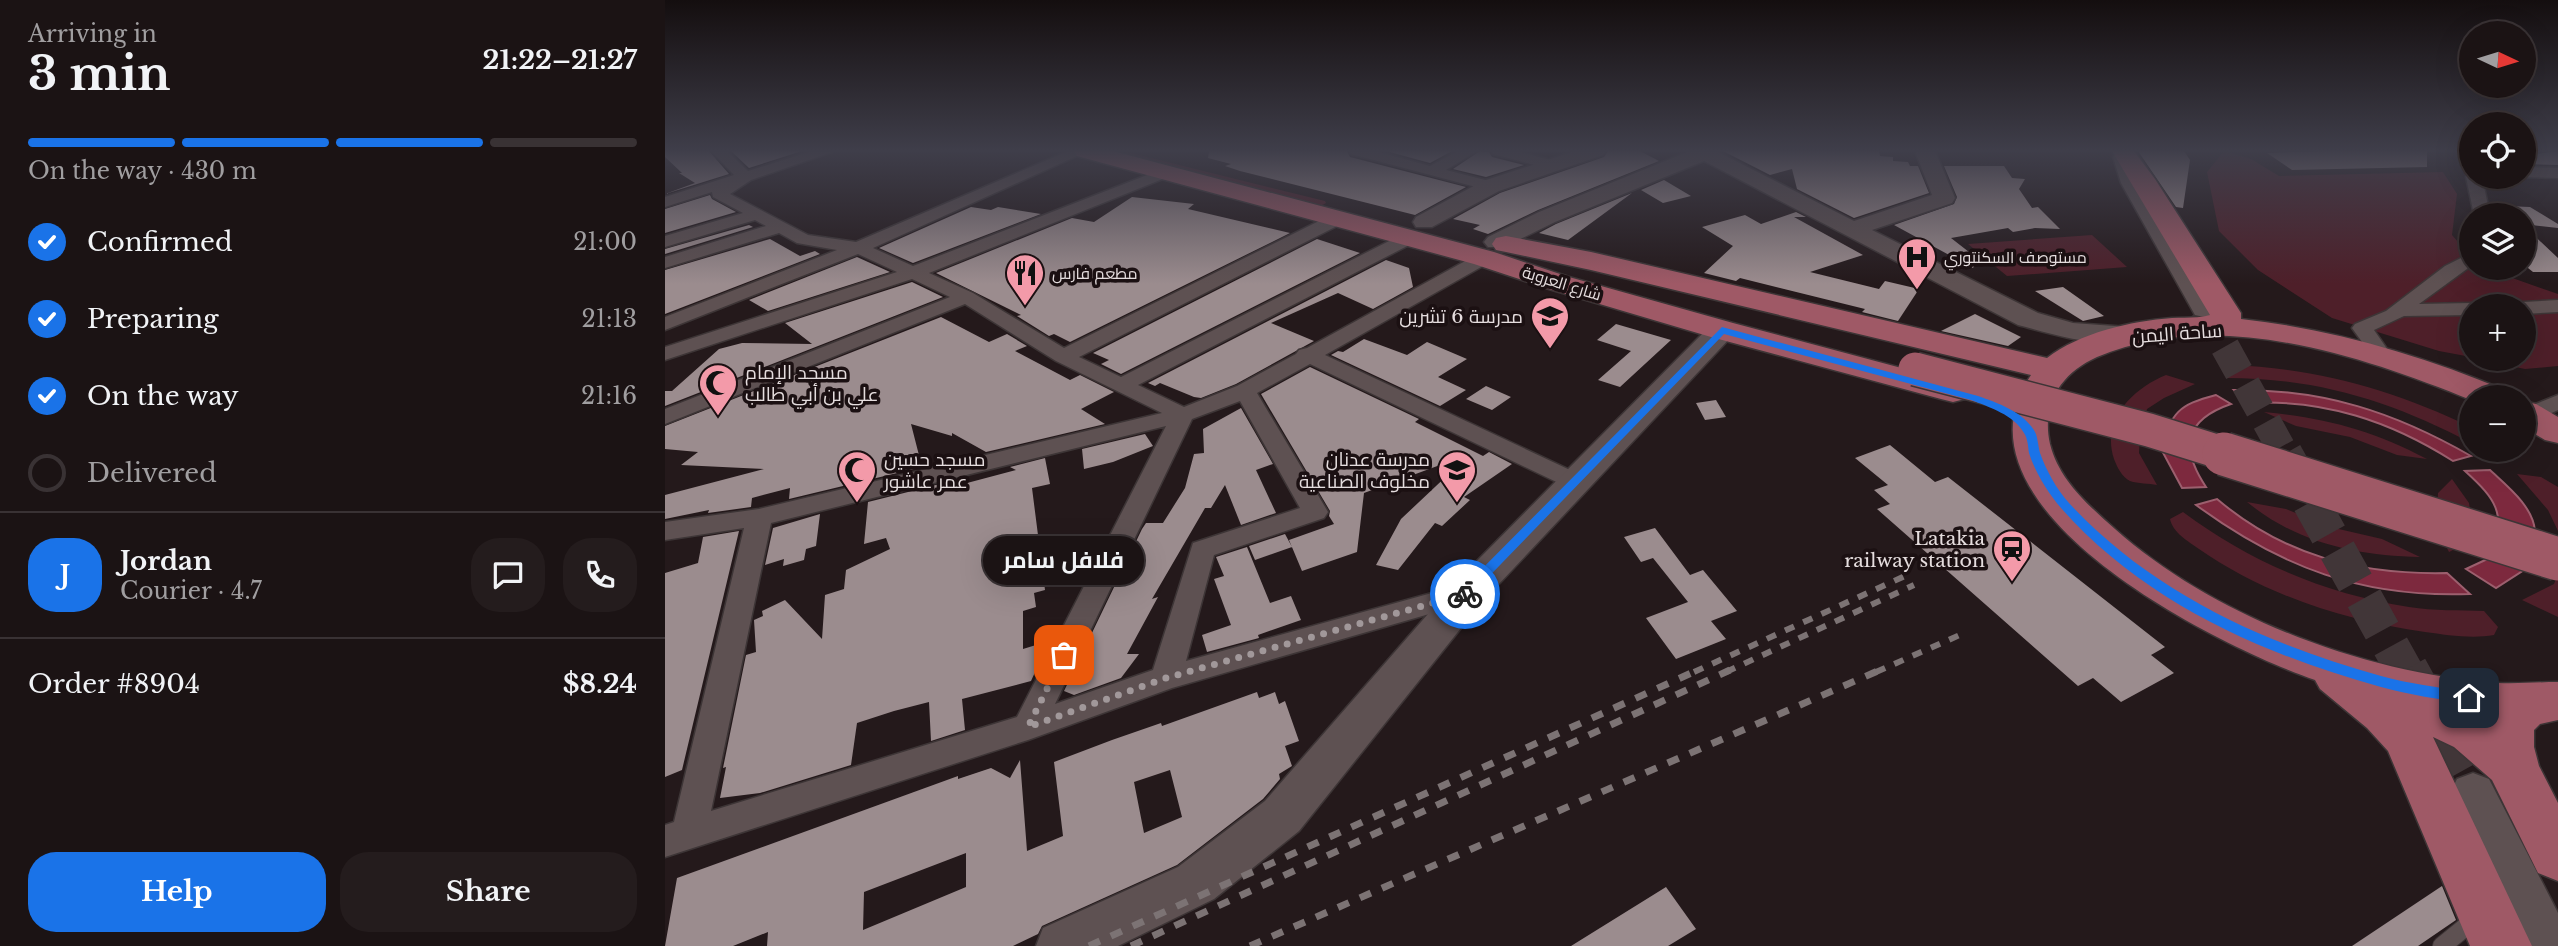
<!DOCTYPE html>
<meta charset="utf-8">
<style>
body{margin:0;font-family:"Libre Baskerville",Cairo,serif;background:#241c1d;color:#f1f3f6;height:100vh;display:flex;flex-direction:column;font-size:26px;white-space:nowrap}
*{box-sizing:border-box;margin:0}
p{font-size:23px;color:#a09ea0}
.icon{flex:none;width:38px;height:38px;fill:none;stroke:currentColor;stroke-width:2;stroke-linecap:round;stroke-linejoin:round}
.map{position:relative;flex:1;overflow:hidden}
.details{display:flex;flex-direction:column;background:#1b1314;width:665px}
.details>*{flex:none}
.needle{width:46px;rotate:94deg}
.buttons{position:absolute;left:1794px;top:21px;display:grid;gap:14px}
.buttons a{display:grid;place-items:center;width:77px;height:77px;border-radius:50%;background:#1b1314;box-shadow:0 7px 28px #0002,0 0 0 2px #393234;font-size:35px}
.pin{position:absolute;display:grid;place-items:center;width:60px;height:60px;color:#fff;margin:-30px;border-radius:14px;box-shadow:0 4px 10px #0006}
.courier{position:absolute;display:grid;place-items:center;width:70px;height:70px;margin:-35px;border:5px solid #1a73e8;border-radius:50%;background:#fff;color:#222;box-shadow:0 2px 9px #0007}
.bubble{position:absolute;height:49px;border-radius:24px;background:#1b1314;box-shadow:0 7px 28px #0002,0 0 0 2px #393234;font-size:23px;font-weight:700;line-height:49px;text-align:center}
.overview em{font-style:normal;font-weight:700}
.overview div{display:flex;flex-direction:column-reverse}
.overview{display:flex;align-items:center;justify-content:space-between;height:119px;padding:0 28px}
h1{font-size:46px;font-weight:700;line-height:52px}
.bar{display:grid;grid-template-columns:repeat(4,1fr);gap:10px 7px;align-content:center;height:84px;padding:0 28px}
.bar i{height:9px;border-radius:5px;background:#393234}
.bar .active{background:#1a73e8}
.bar p{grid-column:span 4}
.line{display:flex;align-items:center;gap:18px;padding:0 28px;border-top:2px solid #393234}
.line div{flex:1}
.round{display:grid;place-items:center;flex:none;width:74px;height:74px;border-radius:28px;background:#241c1d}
ol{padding:0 28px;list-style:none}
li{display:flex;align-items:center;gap:21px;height:77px}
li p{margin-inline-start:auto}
li .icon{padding:7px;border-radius:50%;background:#1a73e8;color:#fff;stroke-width:4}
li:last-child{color:#a09ea0}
li i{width:38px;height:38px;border:4px solid #393234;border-radius:50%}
.primary-button{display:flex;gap:14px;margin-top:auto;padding:14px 28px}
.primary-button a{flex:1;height:80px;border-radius:28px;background:#1a73e8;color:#fff;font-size:28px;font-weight:700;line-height:80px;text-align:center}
.primary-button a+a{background:#241c1d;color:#f1f3f6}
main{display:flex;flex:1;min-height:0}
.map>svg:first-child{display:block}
.green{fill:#4e1f29}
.water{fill:#7d293e;stroke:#9c5f6e;stroke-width:2}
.building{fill:#9b8c8e;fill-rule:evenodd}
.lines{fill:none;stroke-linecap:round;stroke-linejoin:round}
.secondary-tunnel-far2{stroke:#413638;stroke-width:29;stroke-dasharray:29 14;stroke-linecap:butt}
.secondary-tunnel-far1{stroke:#413638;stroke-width:37;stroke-dasharray:37 18;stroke-linecap:butt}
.secondary-tunnel{stroke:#413638;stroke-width:46;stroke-dasharray:46 24;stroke-linecap:butt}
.lane-casing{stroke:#3d3536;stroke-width:20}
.street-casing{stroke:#3d3536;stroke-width:3}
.secondary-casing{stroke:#3d3536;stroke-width:3}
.primary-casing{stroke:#3d3536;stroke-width:3}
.lane{stroke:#5e5152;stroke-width:18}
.street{fill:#5e5152;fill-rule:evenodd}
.secondary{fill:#5e5152;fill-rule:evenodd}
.primary{fill:#9f5966;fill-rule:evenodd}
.rail-far1{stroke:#7c7374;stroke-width:6;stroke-dasharray:10 10;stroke-linecap:butt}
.rail{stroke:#7c7374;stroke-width:7;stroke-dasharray:12 12;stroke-linecap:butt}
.primary-bridge-far1-casing{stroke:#3d3536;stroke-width:36;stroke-linecap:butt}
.primary-bridge-casing{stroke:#3d3536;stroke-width:46;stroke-linecap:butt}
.primary-bridge-far1{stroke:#9f5966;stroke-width:33}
.primary-bridge{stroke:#9f5966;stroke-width:43}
.route{fill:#1a73e8}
.done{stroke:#a1989a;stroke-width:7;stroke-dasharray:0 12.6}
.labels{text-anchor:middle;stroke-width:7;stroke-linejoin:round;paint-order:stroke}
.far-poi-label{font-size:16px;fill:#e5ddde;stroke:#1b1012;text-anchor:start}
.far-street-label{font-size:16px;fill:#e5ddde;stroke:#1b1012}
.poi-label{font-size:19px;fill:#e5ddde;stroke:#1b1012;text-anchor:end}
.street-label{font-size:19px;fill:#e5ddde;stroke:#1b1012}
</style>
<main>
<section class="details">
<div class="overview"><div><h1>3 min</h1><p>Arriving in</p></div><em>21:22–21:27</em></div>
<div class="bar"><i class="active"></i><i class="active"></i><i class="active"></i><i></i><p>On the way · 430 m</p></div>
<ol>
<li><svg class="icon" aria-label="check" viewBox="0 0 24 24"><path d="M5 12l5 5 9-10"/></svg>Confirmed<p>21:00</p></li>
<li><svg class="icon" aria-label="check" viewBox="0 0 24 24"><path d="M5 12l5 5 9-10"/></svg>Preparing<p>21:13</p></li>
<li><svg class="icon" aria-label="check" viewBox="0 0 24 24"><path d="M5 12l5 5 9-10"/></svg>On the way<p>21:16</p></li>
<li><i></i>Delivered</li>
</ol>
<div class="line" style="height:126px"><b class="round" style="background:#1a73e8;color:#fff">J</b><div><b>Jordan</b><p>Courier · 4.7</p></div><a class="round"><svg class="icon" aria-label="chat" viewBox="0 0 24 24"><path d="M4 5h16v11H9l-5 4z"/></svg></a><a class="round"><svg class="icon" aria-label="phone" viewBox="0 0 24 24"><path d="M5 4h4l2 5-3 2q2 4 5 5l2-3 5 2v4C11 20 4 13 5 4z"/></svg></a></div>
<div class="line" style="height:91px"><div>Order #8904</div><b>$8.24</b></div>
<div class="primary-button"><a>Help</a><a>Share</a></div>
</section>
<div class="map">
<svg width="1893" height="946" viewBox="0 0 1893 946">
<rect width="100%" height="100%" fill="#24191b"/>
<!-- green -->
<path class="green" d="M1559 151 1586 159 1614 176 1778 172 1792 194 1787 235 1806 257V268H1819L1893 294V366L1860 369 1812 359H1858V306H1806V357L1774 351 1667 318 1593 270 1554 231 1542 172Z
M462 152 660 201 661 203 654 207 452 154Z
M1427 235 1462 267 1342 276 1303 244Z
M1566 365C1651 368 1729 390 1806 427V443C1726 401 1652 378 1561 378L1559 367Z
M1501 375 1530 384 1499 398 1482 409 1475 435 1474 453 1492 485C1484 483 1473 484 1465 481 1457 477 1452 467 1449 459 1436 420 1467 389 1501 375Z
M1599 412C1661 418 1707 430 1762 459L1732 455 1685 437 1631 426Z
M1852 474 1876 477 1893 487V531L1883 510Z
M1787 479 1804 503 1810 539 1784 552 1771 526 1773 493Z
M1582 502 1621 509 1665 527 1717 539 1755 557C1692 556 1632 543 1582 502Z
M1518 512C1585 562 1661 594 1744 607 1769 611 1795 610 1819 611L1833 627 1829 635C1807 639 1782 635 1760 632 1681 621 1600 595 1534 549 1523 541 1508 533 1505 519Z
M1893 574V617L1857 600 1889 584Z"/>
<!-- water -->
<path class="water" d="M1569 390C1659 389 1729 412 1806 456L1788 461C1725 421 1659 399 1583 403Z
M1551 395 1566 404C1519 420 1515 448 1541 487L1517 488 1496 449C1507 412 1513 405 1551 395Z
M1825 470C1842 486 1868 506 1870 531 1871 542 1865 557 1862 568L1831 588 1801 569 1831 555C1838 511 1833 501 1800 471Z
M1552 499C1619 556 1695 575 1782 573L1805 594C1698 598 1617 568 1531 505Z"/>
<!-- building -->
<path class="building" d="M0 151H44L64 174 0 194 30 183 14 173H17L0 157Z
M66 151H137L84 168Z
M544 151H682L685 157 801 187 750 215 575 171 560 166 566 164 543 158Z
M721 151H787L765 163Z
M815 151 824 152 827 157 859 165 821 177 788 169Z
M943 151H975L994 161 873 210 823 234 808 229 815 225 788 219 835 193 939 157Z
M1058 151H1214L1215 156 1228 157V161L1243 162 1245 166H1253L1264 193 1189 218 1132 189 1127 169 1105 175Z
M1473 151H1519L1525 160 1518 208 1511 207Z
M1659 151H1762V167L1627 170 1602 153Z
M1893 151V165L1858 164V156Z
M1279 166H1339L1347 178 1360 179 1354 189 1367 208 1373 207 1395 229 1370 228 1348 232 1343 228 1286 238 1313 259 1308 268 1229 225 1289 204 1292 197Z
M999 180 1026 196 998 203 976 190Z
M967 193 903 240 874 233 891 224Z
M45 195 47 199 71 212 0 233V209Z
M467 197 529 204 523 209 625 233 405 342 389 334 384 336 352 316 356 315 271 273 407 218 429 222Z
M1842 206 1865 207 1893 224V228L1858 224V215H1850Z
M306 207 326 210 333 207 376 214 248 263 214 248Z
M1131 212 1141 217H1129L1198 255 1145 272 1214 289 1220 281 1254 289 1233 321 1197 312 1200 309 1075 278 1071 281 1039 273 1068 246 1037 227 1080 215 1096 224Z
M84 225 88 227 0 254V249Z
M1858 225 1893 258V272H1868L1858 264Z
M105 239 135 256 150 251 155 254 0 314V270Z
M652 239 695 253 456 374 436 364 444 360 428 353Z
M192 257 225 272 103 311 84 300Z
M721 260 744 268 748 287 708 309 673 293 606 323 649 341 571 384 536 398 529 397 495 383 490 386 483 383Z
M247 282 278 297 0 406V391H7L54 349 77 343 147 344 120 323Z
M1398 287 1439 316 1418 321 1370 291Z
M1310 314 1356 337 1343 346 1276 331Z
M276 317 324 342 342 334 362 346 350 351 405 380 415 375 449 392 416 409 440 424 321 452 287 433V436L246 424 257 467 124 499 125 488 87 498 86 507 43 513 44 510 0 519V495L99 469 16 465 33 452 0 449V426Z
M951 324 1006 340 955 387 933 380 966 351 932 340Z
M699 339 742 355 762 342 802 359 773 377 801 390 775 406 666 355 673 351 678 352Z
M645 367 754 419 750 422 818 456 824 452 847 464 799 497 805 500 777 526 770 523 733 570 711 565 736 519 805 454 699 493 692 552 637 571 624 540 669 524 664 516 665 511 596 394Z
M821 386 846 397 827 410 801 399Z
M1051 400 1061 417 1040 420 1031 403Z
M576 408 608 464 591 470 611 513 576 525 560 485 546 508H540L487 599 493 597 462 654H474L456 678 409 695 399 691 477 529 481 523H498L520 488 529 454 539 453 538 429Z
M480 434 488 446 448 462 419 469 417 449Z
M1225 445 1270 482 1283 477 1500 647 1486 655 1509 673 1456 702 1428 678 1413 686 1212 509 1225 504 1209 490 1223 485 1190 458Z
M380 458 385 484 367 488 380 590 369 593 371 607 358 611V649L371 645 377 657 366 681 297 699 300 730 266 741 264 702 229 711 192 723 186 765 95 793 55 798 61 767 58 768 81 655 91 652 89 620 98 616 97 611 120 600 157 639 160 595 179 589 181 570 225 549 221 538 199 544 203 502 287 481V487L351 470 345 467Z
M155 514 151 546 141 549 139 560 118 566 119 559 100 565 108 528Z
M990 528 1025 575 1038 570 1072 611 1046 621 1061 639 1011 659 981 618 1023 602 988 558 976 562 959 537Z
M74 531 17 770 0 777V573L33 563 38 537Z
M620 534 627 547 590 560 584 546Z
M582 547 605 603 626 596 636 620 593 635 594 638 542 652 537 635 566 625 549 579 559 576 551 557Z
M592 692 594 698 610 692 614 704 620 701 634 741 620 746 627 766 614 774 615 779 598 799 512 865 377 926 373 934 348 946H102L103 932 68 946H0L12 878 293 776V779L326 768 345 778 355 760 362 851 398 836 389 762 447 740 496 723 497 726ZM505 770 517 817 479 833 469 782ZM301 853V887L198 930 199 892Z
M1777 886 1791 920 1753 946H1687Z
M1001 887 1031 929 1003 946H906Z"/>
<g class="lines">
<!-- secondary-tunnel-far2 -->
<path class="secondary-tunnel-far2" d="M1539 309 1620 455"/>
<!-- secondary-tunnel-far1 -->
<path class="secondary-tunnel-far1" d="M1619 454 1740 672"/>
<!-- secondary-tunnel -->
<path class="secondary-tunnel" d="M1740 670 1808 793"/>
<defs>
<path id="lane" d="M1777 946 1809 920"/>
<path id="street" d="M46 151H62L83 171 147 151H170L86 180 65 194 143 235 191 242 403 151H423L208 248 248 266 495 170H505L508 173 505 176 264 273 308 293 399 348 664 216H676L678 220 676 224 414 357 456 377 736 235H748L751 239 748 243 473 385 519 407 572 386 631 354 634 350 642 348 813 254H825L828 258 825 262 660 355 920 477 923 482 920 487 911 490 902 487 645 364 592 393 663 512 659 518 549 555 521 661 803 583 813 586 817 593 813 600 507 688 363 740 0 857V825L9 822 79 528 0 540V522L94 509 497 413 391 361 300 304 0 424V409L285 297 247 279 0 360V347L232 272 193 254 0 330V317L172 250 132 243 114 233 0 268V257L101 226 90 220 0 247V236L78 213 48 197 47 192 0 207V197L69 175ZM575 401 635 508 528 543 488 670 390 704 527 419ZM501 426 352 717 46 811 106 523Z
M684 151H710L765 166 793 151H812L781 170 832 183 834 186 826 191 686 154Z
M826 151H852L893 162 896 165 888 170 828 154Z
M1858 167 1893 168V178L1858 177Z
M1806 173V177H1817L1825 215H1809L1801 177Z
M1806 253V266L1754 304 1806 303 1814 306H1806V315L1739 316 1709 330 1727 356 1724 360H1710L1687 328 1690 324 1721 311 1780 266Z
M1893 300V312L1858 314V306H1849L1858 302Z
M1893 395V410L1872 420H1858V409Z"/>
<path id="secondary" d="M910 151H941L938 155 834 191 767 227H751L748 222 751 217 818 181Z
M1025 151H1051L1189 221 1267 195 1250 151H1270L1290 198 1287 203 1207 230 1373 313 1408 323 1477 328 1481 334 1477 340C1437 350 1392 335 1353 325L1039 161 890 222 839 247H823L819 242 823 237 874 212Z
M1460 151 1468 157 1478 183 1552 309 1548 315 1539 317 1530 315 1456 183 1448 157 1451 153Z
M1057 322 1067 324 1071 330 1067 336 816 603 634 831 549 899 453 946H371L378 928 513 867 600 801 790 583 1047 324Z
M1808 773 1824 779 1893 913V946H1855L1785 793 1792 779Z"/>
<path id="primary" d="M409 151H448L829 252 904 277 1068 323 1300 385 1305 392 1300 399 1288 402 1276 399 1046 337 884 289 809 264 412 156Z
M1447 151H1469L1490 179 1576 313V319C1668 329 1755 355 1840 390L1845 397H1806V400C1692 354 1551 307 1432 357 1396 373 1376 404 1385 444 1394 480 1423 505 1450 529 1549 617 1701 674 1833 683 1853 684 1873 682 1893 682V720L1875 724 1869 730V747L1874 766 1893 803V881L1873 873 1827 780 1789 747 1768 737 1867 946H1805L1723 751 1702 728 1655 689 1650 680C1554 647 1274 508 1366 375L926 270 841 252 831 250 827 244 831 238 841 236 926 252 1382 358C1414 333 1466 321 1507 318 1520 317 1532 319 1545 315Z
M1858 401 1871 404 1893 417V443L1880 440 1858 427Z"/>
</defs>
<!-- lane casing -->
<use href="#lane" class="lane-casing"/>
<!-- street casing -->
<use href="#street" class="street-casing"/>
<!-- secondary casing -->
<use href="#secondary" class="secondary-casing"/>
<!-- primary casing -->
<use href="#primary" class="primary-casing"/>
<!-- lane -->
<use href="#lane" class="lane"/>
<!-- street -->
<use href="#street" class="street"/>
<!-- secondary -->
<use href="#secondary" class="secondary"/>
<!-- primary -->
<use href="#primary" class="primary"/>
<!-- rail-far1 -->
<path class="rail-far1" d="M1029 672 1240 576
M1061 672 1249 585
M1211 672 1297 634"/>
<!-- rail -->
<path class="rail" d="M424 946 1033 670
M466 946 1065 670
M585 946 1215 670"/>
<defs>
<path id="primary-bridge-far1" d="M1250 369 1484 430 1564 455"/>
<path id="primary-bridge" d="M1559 454 1893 559"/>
</defs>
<!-- primary-bridge-far1 casing -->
<use href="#primary-bridge-far1" class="primary-bridge-far1-casing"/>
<!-- primary-bridge casing -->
<use href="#primary-bridge" class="primary-bridge-casing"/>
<!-- primary-bridge-far1 -->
<use href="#primary-bridge-far1" class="primary-bridge-far1"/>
<!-- primary-bridge -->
<use href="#primary-bridge" class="primary-bridge"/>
</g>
<!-- sky -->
<linearGradient id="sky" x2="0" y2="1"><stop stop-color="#140e0f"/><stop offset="0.53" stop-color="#3f3e4a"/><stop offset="1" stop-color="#3f3e4a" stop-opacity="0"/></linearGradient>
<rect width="1893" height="284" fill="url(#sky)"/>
<!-- route -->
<path class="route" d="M1057 327 1313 396C1333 403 1359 412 1370 432 1373 438 1373 446 1375 453 1381 470 1392 490 1404 503 1486 592 1600 644 1716 676 1744 684 1775 687 1804 693L1812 698 1804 704C1775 699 1744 695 1716 687 1597 654 1479 602 1396 508 1383 493 1370 472 1364 453 1363 447 1363 439 1359 433 1349 415 1324 407 1306 400L1059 334 804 597H795V591Z"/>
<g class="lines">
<!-- done -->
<path class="done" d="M399 655 363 727 501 678 800 594"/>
</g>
<!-- icons -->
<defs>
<symbol id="hospital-pin" viewBox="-11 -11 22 30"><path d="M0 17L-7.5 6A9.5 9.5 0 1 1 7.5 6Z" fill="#f39aa9" stroke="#1b1012"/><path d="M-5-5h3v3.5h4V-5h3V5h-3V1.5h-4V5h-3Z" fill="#111"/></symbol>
<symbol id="restaurant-pin" viewBox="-11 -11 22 30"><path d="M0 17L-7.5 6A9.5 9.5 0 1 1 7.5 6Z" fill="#f39aa9" stroke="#1b1012"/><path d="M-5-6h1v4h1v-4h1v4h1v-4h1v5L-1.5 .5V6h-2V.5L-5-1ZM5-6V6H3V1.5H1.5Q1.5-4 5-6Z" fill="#111"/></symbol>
<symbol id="school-pin" viewBox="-11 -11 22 30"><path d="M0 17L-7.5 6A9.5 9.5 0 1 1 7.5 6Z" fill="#f39aa9" stroke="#1b1012"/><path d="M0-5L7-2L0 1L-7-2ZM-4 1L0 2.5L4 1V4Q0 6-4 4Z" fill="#111"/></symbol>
<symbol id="mosque-pin" viewBox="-11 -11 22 30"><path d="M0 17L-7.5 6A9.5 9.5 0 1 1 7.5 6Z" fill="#f39aa9" stroke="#1b1012"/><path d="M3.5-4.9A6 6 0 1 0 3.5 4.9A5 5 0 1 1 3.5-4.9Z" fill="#111"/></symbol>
<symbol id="station-pin" viewBox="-11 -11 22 30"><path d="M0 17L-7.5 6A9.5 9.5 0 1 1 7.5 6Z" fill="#f39aa9" stroke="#1b1012"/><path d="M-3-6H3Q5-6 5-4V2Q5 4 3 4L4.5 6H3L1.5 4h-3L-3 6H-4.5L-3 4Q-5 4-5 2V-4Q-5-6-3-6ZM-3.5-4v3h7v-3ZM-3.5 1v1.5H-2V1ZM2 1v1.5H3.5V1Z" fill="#111"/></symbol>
</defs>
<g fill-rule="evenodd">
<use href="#hospital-pin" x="1230" y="235" width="44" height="60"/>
<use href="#restaurant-pin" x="338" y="251" width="44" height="60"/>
<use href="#school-pin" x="863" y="294" width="44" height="60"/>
<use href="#mosque-pin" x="31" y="361" width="44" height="60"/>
<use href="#mosque-pin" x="170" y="448" width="44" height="60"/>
<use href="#school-pin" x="770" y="448" width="44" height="60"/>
<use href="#station-pin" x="1325" y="527" width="44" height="60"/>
</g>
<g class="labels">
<!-- far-poi labels -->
<g class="far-poi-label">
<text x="1279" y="263">مستوصف السكنتوري</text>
<text x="387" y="279">مطعم فارس</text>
</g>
<!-- far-street labels -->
<g class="far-street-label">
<text transform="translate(897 283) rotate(17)" y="6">شارع العروبة</text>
</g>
<!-- poi labels -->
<g class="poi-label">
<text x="858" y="323">مدرسة 6 تشرين</text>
<text x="80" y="379" text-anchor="start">مسجد الإمام<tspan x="80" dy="22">علي بن أبي طالب</tspan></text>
<text x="219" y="466" text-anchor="start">مسجد حسين<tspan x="219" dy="22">عمر عاشور</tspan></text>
<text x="765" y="466">مدرسة عدنان<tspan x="765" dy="22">مخلوف الصناعية</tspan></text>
<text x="1320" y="545">Latakia<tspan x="1320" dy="22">railway station</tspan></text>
</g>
<!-- street labels -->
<g class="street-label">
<text transform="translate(1512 333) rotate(-4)" y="7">ساحة اليمن</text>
</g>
</g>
</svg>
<div class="buttons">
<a><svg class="needle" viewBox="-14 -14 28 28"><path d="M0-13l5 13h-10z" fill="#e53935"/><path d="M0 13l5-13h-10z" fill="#a09ea0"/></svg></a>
<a><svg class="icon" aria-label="locate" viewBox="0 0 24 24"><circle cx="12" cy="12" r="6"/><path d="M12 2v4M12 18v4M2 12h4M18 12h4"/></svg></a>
<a><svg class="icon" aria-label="layers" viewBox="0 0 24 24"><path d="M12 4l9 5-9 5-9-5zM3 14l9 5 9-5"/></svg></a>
<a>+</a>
<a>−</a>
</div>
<div class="pin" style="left:399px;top:655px;background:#ea580c"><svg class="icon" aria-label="bag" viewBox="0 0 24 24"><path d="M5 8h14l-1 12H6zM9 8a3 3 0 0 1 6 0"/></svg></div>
<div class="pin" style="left:1804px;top:698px;background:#1f2937"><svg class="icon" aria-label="home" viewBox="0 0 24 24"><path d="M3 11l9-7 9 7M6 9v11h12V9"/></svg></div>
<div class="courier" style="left:800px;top:594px"><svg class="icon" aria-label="bike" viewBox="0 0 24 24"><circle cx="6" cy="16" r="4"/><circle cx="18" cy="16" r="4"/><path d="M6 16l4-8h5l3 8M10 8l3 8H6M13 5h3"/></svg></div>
<div class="bubble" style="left:318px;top:536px;width:161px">فلافل سامر</div>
</div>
</main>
